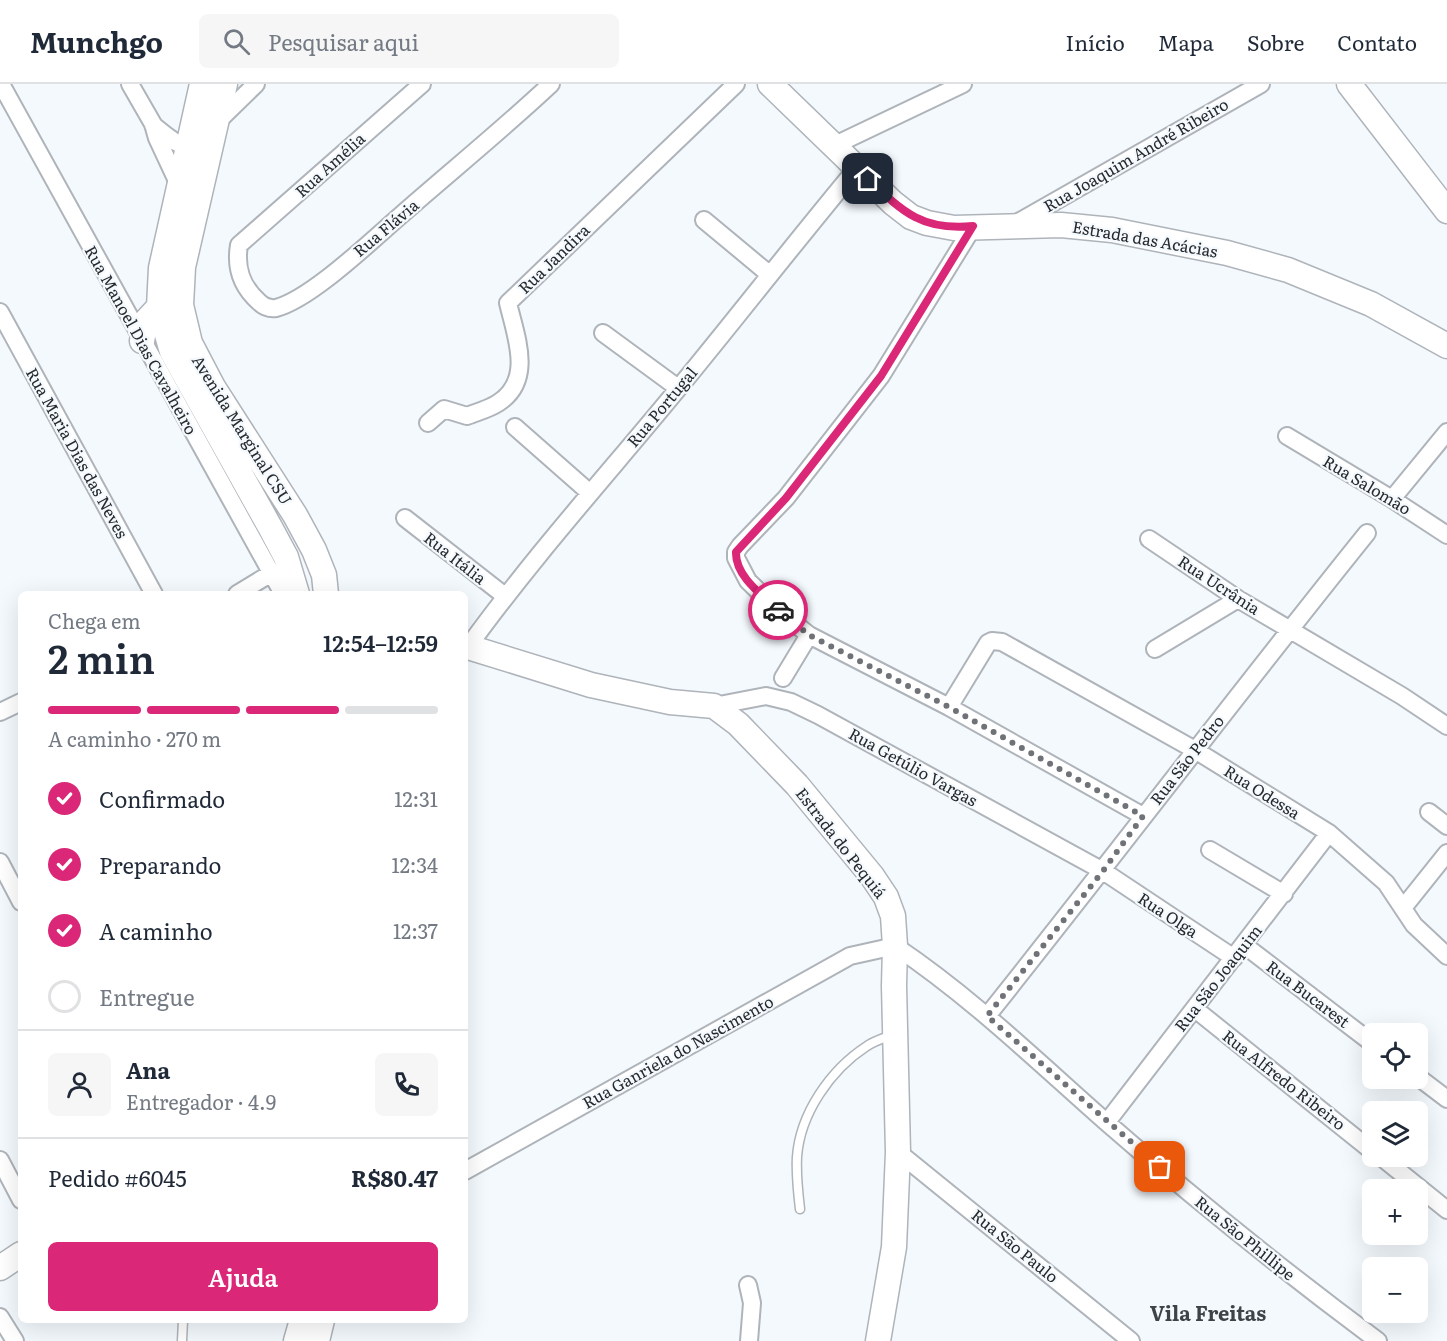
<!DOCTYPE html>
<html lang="pt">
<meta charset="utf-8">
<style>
body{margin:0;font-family:Literata,serif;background:#f6f6f7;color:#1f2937;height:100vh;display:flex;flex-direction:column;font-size:22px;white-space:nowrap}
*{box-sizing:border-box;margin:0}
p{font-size:20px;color:#747a83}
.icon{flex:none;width:33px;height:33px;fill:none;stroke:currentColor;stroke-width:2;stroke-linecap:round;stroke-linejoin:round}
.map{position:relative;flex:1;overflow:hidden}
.details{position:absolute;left:18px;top:507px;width:450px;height:732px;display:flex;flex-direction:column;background:#fff;border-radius:9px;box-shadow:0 6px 24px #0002}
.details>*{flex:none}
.controls{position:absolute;left:1362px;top:939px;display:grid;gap:12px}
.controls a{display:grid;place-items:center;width:66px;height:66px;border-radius:9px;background:#fff;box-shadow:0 6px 24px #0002;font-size:30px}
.pin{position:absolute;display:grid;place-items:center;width:51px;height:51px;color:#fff;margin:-26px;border-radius:12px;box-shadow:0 3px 9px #0006}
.courier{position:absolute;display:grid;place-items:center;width:60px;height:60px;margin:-30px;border:4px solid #db2777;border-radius:50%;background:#fff;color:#222;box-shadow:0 2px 8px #0007}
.head em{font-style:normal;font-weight:600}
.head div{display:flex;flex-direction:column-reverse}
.head{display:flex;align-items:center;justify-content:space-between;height:102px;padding:0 30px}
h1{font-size:39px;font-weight:600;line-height:45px}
.bar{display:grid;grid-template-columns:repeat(4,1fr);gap:9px 6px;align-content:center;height:72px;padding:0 30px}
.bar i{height:8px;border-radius:4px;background:#e0e1e3}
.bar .current{background:#db2777}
.bar p{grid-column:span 4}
.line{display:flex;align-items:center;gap:15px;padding:0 30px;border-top:2px solid #e0e1e3}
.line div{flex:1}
.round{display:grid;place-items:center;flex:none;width:63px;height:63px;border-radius:9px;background:#f6f6f7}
ol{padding:0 30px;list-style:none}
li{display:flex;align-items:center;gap:18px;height:66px}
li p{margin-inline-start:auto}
li .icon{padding:6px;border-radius:50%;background:#db2777;color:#fff;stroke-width:4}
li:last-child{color:#747a83}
li i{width:33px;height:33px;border:3px solid #e0e1e3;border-radius:50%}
.cta{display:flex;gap:12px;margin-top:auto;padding:12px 30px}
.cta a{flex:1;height:69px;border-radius:9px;background:#db2777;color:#fff;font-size:24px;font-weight:600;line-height:69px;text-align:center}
header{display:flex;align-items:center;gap:36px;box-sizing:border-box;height:84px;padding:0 30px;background:#fff;border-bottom:2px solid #e0e1e3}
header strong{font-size:28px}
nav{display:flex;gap:33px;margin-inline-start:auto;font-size:21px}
.search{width:420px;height:54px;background:#f6f6f7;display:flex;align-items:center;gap:15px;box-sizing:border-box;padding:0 21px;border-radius:9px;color:#747a83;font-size:22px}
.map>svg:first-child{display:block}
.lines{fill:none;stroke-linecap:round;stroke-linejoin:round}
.lane-casing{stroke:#aeb4ba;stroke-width:11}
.street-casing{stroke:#aeb4ba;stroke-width:20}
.secondary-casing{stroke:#aeb4ba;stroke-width:27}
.lane{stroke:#fff;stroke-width:8}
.street{stroke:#fff;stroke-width:16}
.secondary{stroke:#fff;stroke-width:24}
.done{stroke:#6f7276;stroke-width:6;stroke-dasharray:0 10.8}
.route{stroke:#db2777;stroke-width:8}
.labels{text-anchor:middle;stroke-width:4.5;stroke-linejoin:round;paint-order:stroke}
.street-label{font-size:16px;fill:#272a2c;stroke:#f4f9fe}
.quarter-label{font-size:20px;font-weight:bold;fill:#3e4348;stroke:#f4f9fe}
</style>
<header>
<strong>Munchgo</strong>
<div class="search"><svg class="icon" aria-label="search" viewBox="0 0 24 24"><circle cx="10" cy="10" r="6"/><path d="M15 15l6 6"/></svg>Pesquisar aqui</div>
<nav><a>Início</a><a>Mapa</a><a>Sobre</a><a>Contato</a></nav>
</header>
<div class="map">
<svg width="1447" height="1257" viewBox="0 0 1447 1257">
<rect width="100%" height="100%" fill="#f4f9fe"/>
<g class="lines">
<defs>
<path id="lane" d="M800 1125C798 1108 796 1090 797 1073 800 1030 830 986 867 962 874 957 884 954 892 951
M182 1257 183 1236"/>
<path id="street" d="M1 0 283 510
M130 0 153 40 157 54 179 101
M422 0 239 161C235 185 242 203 259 218 264 223 269 225 276 224 311 215 371 157 400 132 450 88 502 46 551 0
M216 39 256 0
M153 41C168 53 179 64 198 65
M835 61 963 0
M704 136 769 190
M1015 140 1261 0
M973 143 881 292 786 414 740 462 736 468V474L748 497 779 527 809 551 949 623 1143 732
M0 228 154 510
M603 249 678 304
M428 339 444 325 467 332C477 328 489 325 498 319 534 296 516 253 508 219L736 0
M515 343 590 409
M1287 352 1392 415 1447 451
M1392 415 1447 348
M405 434 505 512
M1149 455 1238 515 1402 612 1447 642
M237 510 270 490
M468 563C533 473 607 391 677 306 738 232 796 157 857 84
M1155 565 1238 515
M783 594 809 551
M714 622 766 612 791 618 818 631 1103 787 1234 874
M949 623 988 559 992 557 1002 558 1195 666 1329 749 1386 799 1414 841 1447 872
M0 628 21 618
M1429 728 1447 742
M1210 766 1284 810
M0 778 21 818
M1403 824 1447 769
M1244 861 1372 959
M1195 925 1372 1067
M987 932C1115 772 1238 609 1367 449
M1418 993 1447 1015
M1107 1038 1329 749
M898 1068 1131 1257
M1380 1072 1447 1126
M0 1076 21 1116
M465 1087 850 872 895 862C971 913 1037 977 1105 1037 1193 1114 1284 1187 1378 1257
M748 1201 752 1219 749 1257
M0 1233 15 1257"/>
<path id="secondary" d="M202 0 161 184 159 223 172 268 270 443 286 473 297 510
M225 0 183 183 181 221 190 259 213 303 295 431 314 466 324 491 326 510
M770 0 893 119 911 133 927 139 954 144 1061 141 1112 146 1227 169 1288 186 1371 220 1447 262
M1349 0 1447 127
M142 257 146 237 159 223
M465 562 591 601 670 618 714 622 738 640 797 701 872 792 886 813 893 832 895 862 894 902 898 1068 894 1163 878 1257
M0 1184 21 1170
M296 1257 302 1236
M317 1257 322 1236"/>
</defs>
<!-- lane casing -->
<use href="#lane" class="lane-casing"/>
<!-- street casing -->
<use href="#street" class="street-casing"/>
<!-- secondary casing -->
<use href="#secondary" class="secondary-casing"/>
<!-- lane -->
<use href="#lane" class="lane"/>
<!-- street -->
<use href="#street" class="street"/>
<!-- secondary -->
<use href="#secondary" class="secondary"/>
</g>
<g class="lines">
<!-- done -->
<path class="done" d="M778 526 809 551 949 623 1143 732 1103 787 987 932 1160 1083"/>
<!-- route -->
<path class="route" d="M778 526C762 511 735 492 736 468L786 414 881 292 973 142C922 147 903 128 868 95"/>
</g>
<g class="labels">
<!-- street labels -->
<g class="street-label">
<text transform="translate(1136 71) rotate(-30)" y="6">Rua Joaquim André Ribeiro</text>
<text transform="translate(330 81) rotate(-42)" y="6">Rua Amélia</text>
<text transform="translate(386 144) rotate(-40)" y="6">Rua Flávia</text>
<text transform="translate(1145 155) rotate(10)" y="6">Estrada das Acácias</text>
<text transform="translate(554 175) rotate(-44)" y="6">Rua Jandira</text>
<text transform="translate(141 256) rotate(61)" y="6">Rua Manoel Dias Cavalheiro</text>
<text transform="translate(662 323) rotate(-50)" y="6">Rua Portugal</text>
<text transform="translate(242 346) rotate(58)" y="6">Avenida Marginal CSU</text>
<text transform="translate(77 369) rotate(61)" y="6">Rua Maria Dias das Neves</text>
<text transform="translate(1367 401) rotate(31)" y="6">Rua Salomão</text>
<text transform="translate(455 474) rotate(38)" y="6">Rua Itália</text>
<text transform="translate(1219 501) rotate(33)" y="6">Rua Ucrânia</text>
<text transform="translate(1187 676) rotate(-52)" y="6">Rua São Pedro</text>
<text transform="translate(913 683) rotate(29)" y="6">Rua Getúlio Vargas</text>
<text transform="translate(1262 708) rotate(32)" y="6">Rua Odessa</text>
<text transform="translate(841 759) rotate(52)" y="6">Estrada do Pequiá</text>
<text transform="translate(1168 831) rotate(33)" y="6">Rua Olga</text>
<text transform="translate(1218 894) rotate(-52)" y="6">Rua São Joaquim</text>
<text transform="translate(1308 910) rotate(37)" y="6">Rua Bucarest</text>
<text transform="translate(678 968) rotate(-29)" y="6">Rua Ganriela do Nascimento</text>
<text transform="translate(1284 996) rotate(38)" y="6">Rua Alfredo Ribeiro</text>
<text transform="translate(1245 1154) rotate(39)" y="6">Rua São Phillipe</text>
<text transform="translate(1015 1162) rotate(39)" y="6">Rua São Paulo</text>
</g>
<!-- quarter labels -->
<g class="quarter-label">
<text x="1208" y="1237">Vila Freitas</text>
</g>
</g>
</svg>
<div class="controls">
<a><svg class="icon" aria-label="locate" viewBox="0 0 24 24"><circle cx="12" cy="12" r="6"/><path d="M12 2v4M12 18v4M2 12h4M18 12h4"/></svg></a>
<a><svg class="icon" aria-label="layers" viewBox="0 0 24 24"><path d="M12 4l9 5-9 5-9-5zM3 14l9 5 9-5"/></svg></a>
<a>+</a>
<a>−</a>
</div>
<div class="pin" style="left:1160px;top:1083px;background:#ea580c"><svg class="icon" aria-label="bag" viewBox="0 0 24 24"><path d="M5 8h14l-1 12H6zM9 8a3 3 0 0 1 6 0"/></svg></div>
<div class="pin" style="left:868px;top:95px;background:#1f2937"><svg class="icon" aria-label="home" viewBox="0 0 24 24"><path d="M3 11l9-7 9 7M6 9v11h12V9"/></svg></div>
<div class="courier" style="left:778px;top:526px"><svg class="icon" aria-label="car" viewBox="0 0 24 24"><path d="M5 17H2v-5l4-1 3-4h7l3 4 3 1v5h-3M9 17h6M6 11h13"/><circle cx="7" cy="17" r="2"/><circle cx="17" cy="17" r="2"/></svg></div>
<section class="details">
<div class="head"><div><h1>2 min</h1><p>Chega em</p></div><em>12:54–12:59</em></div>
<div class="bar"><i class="current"></i><i class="current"></i><i class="current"></i><i></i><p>A caminho · 270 m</p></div>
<ol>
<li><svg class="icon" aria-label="check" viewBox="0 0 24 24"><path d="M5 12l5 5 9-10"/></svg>Confirmado<p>12:31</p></li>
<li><svg class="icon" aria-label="check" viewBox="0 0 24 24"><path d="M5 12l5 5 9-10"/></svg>Preparando<p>12:34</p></li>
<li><svg class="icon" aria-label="check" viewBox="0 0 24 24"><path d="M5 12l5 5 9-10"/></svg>A caminho<p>12:37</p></li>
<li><i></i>Entregue</li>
</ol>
<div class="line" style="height:108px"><a class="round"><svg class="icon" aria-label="person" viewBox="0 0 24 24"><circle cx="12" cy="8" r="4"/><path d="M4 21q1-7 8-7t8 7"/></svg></a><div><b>Ana</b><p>Entregador · 4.9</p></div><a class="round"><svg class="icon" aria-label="phone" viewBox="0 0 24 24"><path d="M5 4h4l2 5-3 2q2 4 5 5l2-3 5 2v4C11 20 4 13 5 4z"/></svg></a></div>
<div class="line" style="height:78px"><div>Pedido #6045</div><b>R$80.47</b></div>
<div class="cta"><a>Ajuda</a></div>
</section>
</div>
